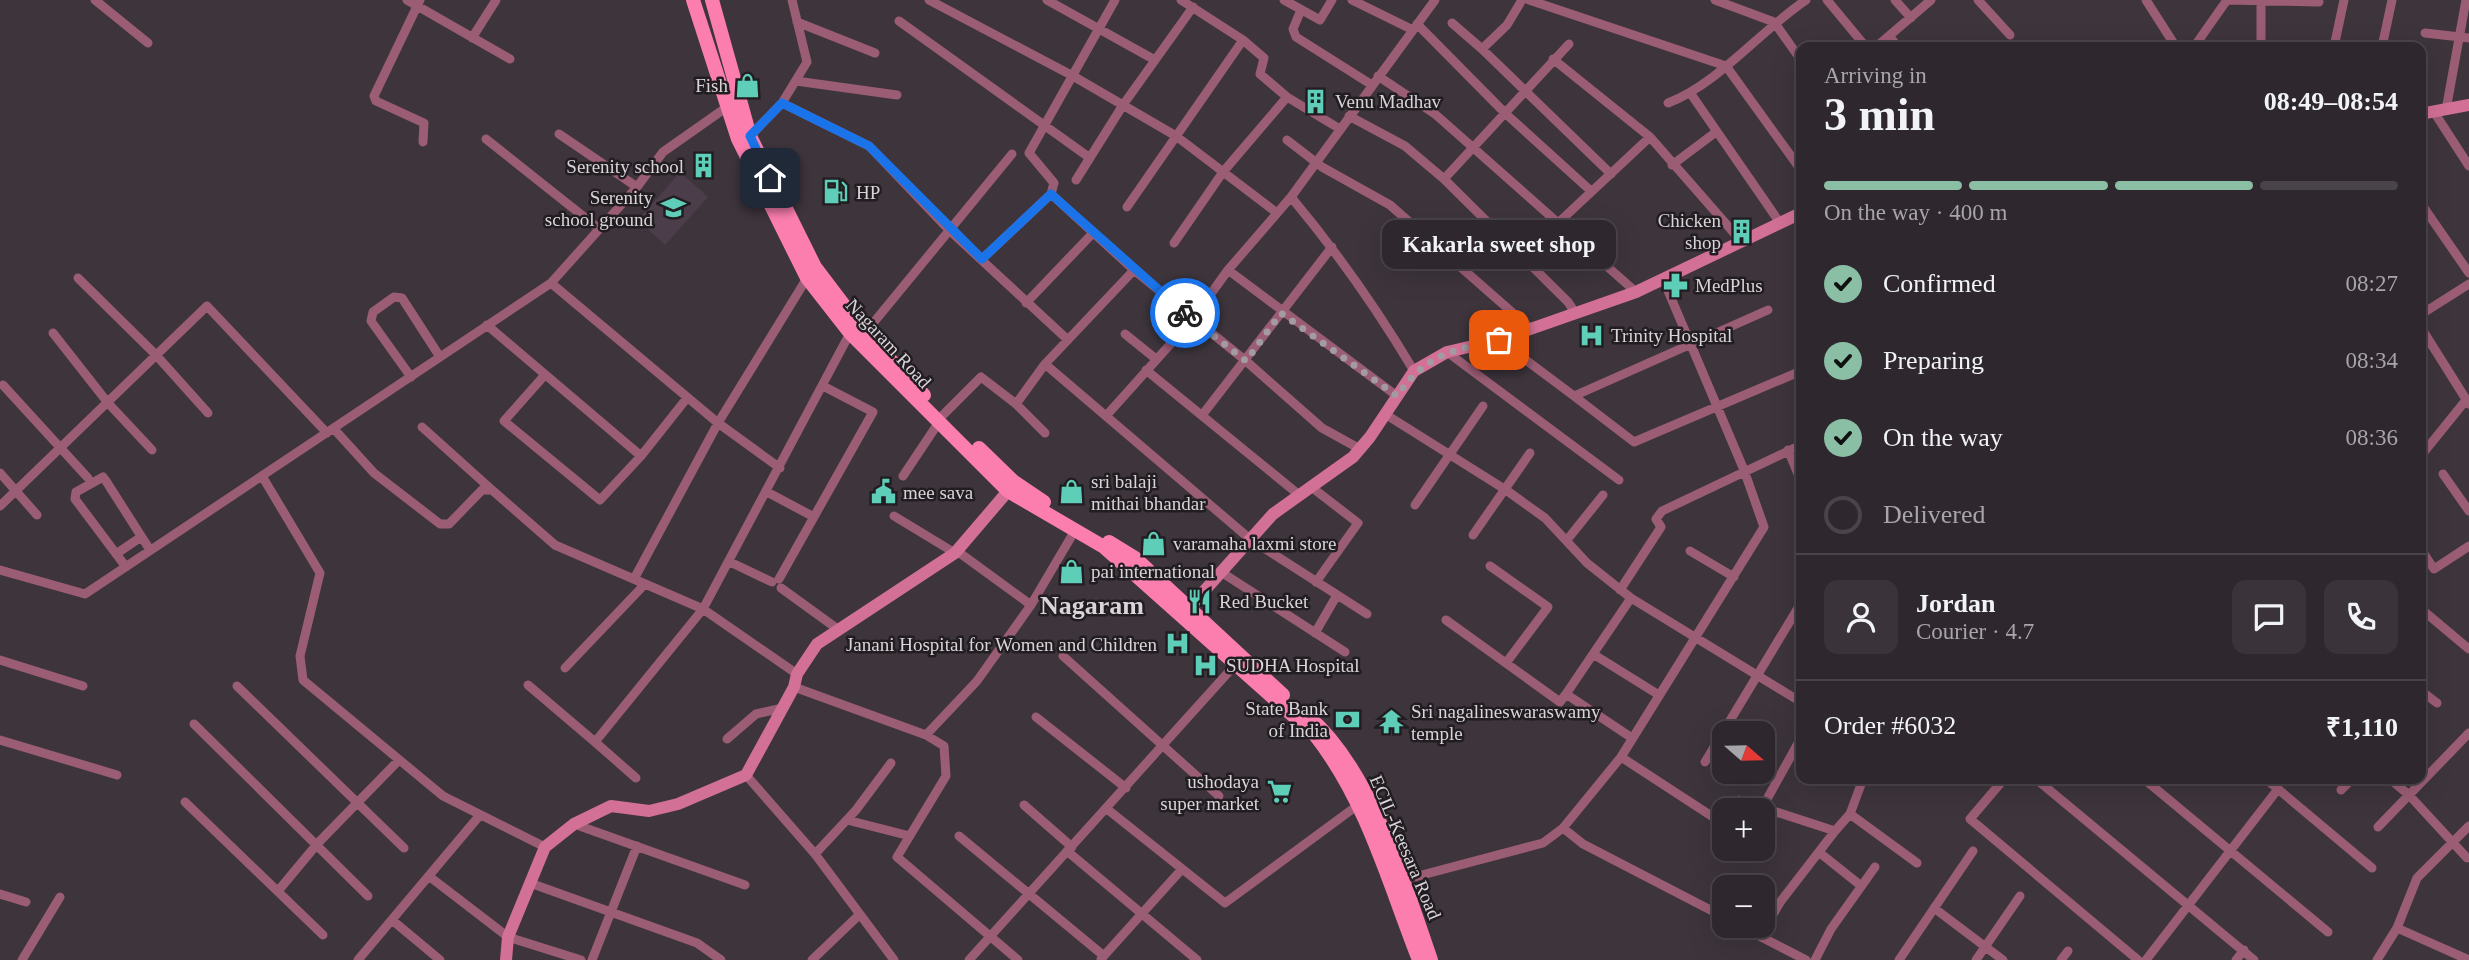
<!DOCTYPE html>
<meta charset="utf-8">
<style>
body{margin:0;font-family:"Times New Roman",serif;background:#3a3339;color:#f1f3f6;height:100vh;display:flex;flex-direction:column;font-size:26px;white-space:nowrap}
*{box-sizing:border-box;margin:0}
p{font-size:23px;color:#a7a5aa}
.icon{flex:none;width:38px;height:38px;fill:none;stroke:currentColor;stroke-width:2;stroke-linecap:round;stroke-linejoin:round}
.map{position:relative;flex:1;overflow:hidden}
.side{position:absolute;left:1796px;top:42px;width:630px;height:742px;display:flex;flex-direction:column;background:#2e272d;border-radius:14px;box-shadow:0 7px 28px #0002,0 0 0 2px #494449}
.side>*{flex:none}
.needle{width:46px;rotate:110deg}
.buttons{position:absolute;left:1712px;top:721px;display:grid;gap:14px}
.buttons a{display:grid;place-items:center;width:63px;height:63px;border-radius:14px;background:#2e272d;box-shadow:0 7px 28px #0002,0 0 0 2px #494449;font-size:35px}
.pin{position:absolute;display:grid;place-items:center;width:60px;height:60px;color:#fff;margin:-30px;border-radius:14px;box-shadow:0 4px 10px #0006}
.courier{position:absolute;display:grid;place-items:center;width:70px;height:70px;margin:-35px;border:5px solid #1a73e8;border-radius:50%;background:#fff;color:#222;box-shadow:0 2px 9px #0007}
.bubble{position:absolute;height:49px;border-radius:14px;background:#2e272d;box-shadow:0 7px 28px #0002,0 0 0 2px #494449;font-size:23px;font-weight:700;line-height:49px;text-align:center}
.head em{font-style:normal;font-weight:700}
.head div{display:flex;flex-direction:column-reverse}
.head{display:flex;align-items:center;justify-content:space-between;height:119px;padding:0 28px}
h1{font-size:46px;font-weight:700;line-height:52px}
.bar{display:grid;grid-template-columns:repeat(4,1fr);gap:10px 7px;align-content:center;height:84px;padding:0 28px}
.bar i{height:9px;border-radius:5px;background:#494449}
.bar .on{background:#8abfa5}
.bar p{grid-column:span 4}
.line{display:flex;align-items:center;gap:18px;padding:0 28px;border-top:2px solid #494449}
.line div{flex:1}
.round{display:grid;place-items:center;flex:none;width:74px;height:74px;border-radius:14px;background:#3a3339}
ol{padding:0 28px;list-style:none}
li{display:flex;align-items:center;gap:21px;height:77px}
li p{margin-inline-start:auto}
li .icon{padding:7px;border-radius:50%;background:#8abfa5;color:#111;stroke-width:4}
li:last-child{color:#a7a5aa}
li i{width:38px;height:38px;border:4px solid #494449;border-radius:50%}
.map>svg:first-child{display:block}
.built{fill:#4b3e4a}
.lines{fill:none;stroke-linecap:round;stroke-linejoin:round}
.street{stroke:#9b5d74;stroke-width:9}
.secondary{stroke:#d27096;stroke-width:12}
.primary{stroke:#fb7eaf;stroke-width:14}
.done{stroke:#a29ca2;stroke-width:7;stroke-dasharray:0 12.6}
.route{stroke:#1a73e8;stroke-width:9}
.labels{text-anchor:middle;stroke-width:5;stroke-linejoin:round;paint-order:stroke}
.poi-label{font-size:19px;fill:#d9d4d9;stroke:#211d21;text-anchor:start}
.street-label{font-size:19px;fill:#d9d4d9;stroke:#211d21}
.district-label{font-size:26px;font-weight:bold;fill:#d9d4d9;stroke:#211d21}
</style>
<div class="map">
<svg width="2469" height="960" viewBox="0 0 2469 960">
<rect width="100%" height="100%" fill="#3d343c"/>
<!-- built -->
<path class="built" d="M680 172 708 197 665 245 638 220Z"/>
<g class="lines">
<!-- street -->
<path class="street" d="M95 0 148 43
M407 0 510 59
M420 0 374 96 376 101 424 123 423 142
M929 0 1073 76 1176 136 1277 213
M1047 0 1155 60
M1181 0 1243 40 1264 58 1260 74 1287 97 1340 129
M1284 0 1320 20 1332 0
M1352 0 1413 30
M1529 0 1726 66 1801 170
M1715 0 1774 22 1801 60
M1827 0 1866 47
M1895 0 1911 18
M1978 0 2010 35
M2146 0 2176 47
M1301 10 1293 29 1296 37 1372 85
M899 21 1090 158
M797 22 875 53
M1452 23 1482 49 1507 25 1522 0
M1417 24 1506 114 1591 191
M2425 33 2469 38
M1890 37 1898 47
M472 38 496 0
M1876 47 1931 0
M2194 47 2227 0 2319 2
M2261 47V0
M2334 47 2344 0
M2382 47 2392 0
M1482 49 1611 174
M1553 59 1650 137 1558 223
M1378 76 1435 114 1636 292
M796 81 897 95
M1691 94 1780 223
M782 103 869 146 948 229 1068 340
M1668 103C1718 84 1760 31 1806 0
M2446 110 2466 0
M2434 112 2469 166
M1349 116 1405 146 1444 179 1568 302 1576 314
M559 134 637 187
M750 136 782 103 807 62 792 0
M1650 137 1741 241
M486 139 598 228
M1287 140 1322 167 1390 205 1531 329
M1672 165 1716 132
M1444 179 1569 44
M1076 180 1123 105 1193 7
M1051 194 1134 270 1246 361 1322 428 1360 449
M1291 197C1337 252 1377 309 1414 371
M2420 202 2469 273
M1127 207 1243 40
M1174 243 1223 172 1287 97
M982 259 1051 194 1054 183 1029 153 1115 0
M1228 270 1397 396
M78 278 156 355 208 413
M551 283 718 423 780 468
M1026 303 1093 233
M1768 310 1574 396 1634 442 1801 371
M2420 315 2469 284
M487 325 641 456
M2420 326 2469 404
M53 333 108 403 152 450
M865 333 1012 154
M1125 334 1156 359
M1499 340 1574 396
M1447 352 1619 480
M1045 364 1250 539 1367 614
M1146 370 1298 494
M411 377 371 321 373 312 394 297 402 298 440 357
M543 377 504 421 600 500 641 456 687 398
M3 385 88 478
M1016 404 1045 364 1134 270
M1203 414 1332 247
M1385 414 1506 490 1545 518 1587 563 1631 598 1801 702
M943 415 981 377 1016 404 1045 433
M1106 416 1192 320 1228 270 1291 197 1435 0
M422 427 491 489
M334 429 374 473 440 524H449L482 490H492L555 545 703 609 797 674
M1788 450 1801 481
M2420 457 2466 400
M0 473 37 515
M2443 474 2469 511
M262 476 320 573 300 656 303 680 443 796 545 847
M903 476 939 422
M1310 486 1358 523 1316 582
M767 492 814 517
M1415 505 1483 406
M0 506 207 306 327 433
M894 516 955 553
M1473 535 1530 453
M1567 540 1603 495
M2420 548 2434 569 2469 546
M957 551 1031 605
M1690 551 1734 577
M116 554 141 537
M730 562 772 582
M1490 566 1548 607 1506 663
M126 567 75 499 76 492 103 477 106 481 150 550
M0 570 85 594 551 283 637 187 663 152 727 107
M1221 572 1345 652
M634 579 718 423 807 278
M779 579 873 412 823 386
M781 588 839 630
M1620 590 1661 527 1656 519 1662 511 1801 445
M1631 598 1566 694 1632 738
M2420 608 2469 649
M1446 620 1560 702 1566 694
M1315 633 1337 595
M1593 654 1659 695
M1063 656 1219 796
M0 660 83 686
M565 668 645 584
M528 685 595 742
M237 686 404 848
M794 687 926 735 977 681 1031 605 1074 532
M2420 690 2437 703
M1036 717 1126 788
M194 724 368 896
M926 735 944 746 946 776 897 857 1018 960
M727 739 756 714 783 708
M0 740 117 775
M1621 757 1713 817
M1705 762 1801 603
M746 775 815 854 894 960
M636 778 595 742 703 609 850 333
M2004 779 1970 819 2138 960
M2036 779 2254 960
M2144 779 2328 932
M2266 779 2372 868
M2390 779 2409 795 2467 858
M2341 790 2352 779
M1739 800 1835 831 1850 814 1863 779
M185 802 323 935
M1024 805 1072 847
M1762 808 1801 738
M1107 809 1225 903 1358 805
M1850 814 1917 863
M847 820 910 836
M574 824 745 885
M2378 827 2469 733
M1563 828 1583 844 1724 917
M959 836 1104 956
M1067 851 1197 960
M1820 853 1860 885
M815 854 856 810 891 763
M430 877 508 937 581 960
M1403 880 1543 843 1563 828 1621 757 1764 527 1744 470 1663 279
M530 883 697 943 721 960
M278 891 318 843 399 760
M0 894 26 902
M1934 908 2003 960
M392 920 440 960
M1740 926 1806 960
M2397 928 2469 960
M1760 936 1781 901 1835 831
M1101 959 1182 869
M22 960 60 897
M358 960 480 815
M592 960 637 846
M812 960 859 915
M969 960 1234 666
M1815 960 1831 929 1875 867
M1899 960 1973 851
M1976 960 2020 896
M2061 960 2068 951
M2146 960 2278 789
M2236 960 2244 950
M2377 960 2397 928 2417 878 2469 826"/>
<!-- secondary -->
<path class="secondary" d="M2420 114 2469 105
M1189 608 1273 514 1353 457 1370 437 1414 371 1447 352 1499 340 1636 292 1801 213
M506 960 508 937 545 847 574 824 611 806 649 811 678 804 746 775 794 687 797 674 817 644 955 553 1008 491"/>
<!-- primary -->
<path class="primary" d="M693 0 738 139 807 278 850 333 1008 491 1104 547 1315 735C1367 801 1389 884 1419 960
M712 0 750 136 815 267 865 333 924 395
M979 448 1013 481 1044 502
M1109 542 1135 558 1283 695
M1309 717C1370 769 1405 885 1431 960"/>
</g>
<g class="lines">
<!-- done -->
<path class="done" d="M1185 313 1246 361 1281 313 1397 396C1427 353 1451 351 1499 340"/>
<!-- route -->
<path class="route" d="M770 178 750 136 782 103 869 146 982 259 1051 194 1185 313"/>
</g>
<!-- icons -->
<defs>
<symbol id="shop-bare" viewBox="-9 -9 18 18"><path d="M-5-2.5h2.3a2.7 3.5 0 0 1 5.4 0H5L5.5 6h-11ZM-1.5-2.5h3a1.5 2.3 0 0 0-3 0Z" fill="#5eceb8" stroke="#211d21" stroke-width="2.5" paint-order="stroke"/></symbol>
<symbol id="building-bare" viewBox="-9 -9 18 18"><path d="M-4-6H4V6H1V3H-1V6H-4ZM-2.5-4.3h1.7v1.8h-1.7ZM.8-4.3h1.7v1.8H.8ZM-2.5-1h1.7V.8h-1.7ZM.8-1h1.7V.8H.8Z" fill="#5eceb8" stroke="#211d21" stroke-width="2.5" paint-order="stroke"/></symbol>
<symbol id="fuel-bare" viewBox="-9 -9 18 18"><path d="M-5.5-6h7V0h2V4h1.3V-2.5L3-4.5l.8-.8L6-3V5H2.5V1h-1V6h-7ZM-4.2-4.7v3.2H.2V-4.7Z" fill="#5eceb8" stroke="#211d21" stroke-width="2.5" paint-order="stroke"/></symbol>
<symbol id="school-bare" viewBox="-9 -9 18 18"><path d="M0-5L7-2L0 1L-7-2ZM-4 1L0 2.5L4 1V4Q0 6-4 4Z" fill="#5eceb8" stroke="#211d21" stroke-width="2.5" paint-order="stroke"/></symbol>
<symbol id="pharmacy-bare" viewBox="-9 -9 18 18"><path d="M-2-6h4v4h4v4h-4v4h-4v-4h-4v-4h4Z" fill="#5eceb8" stroke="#211d21" stroke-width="2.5" paint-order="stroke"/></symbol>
<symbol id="hospital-bare" viewBox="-9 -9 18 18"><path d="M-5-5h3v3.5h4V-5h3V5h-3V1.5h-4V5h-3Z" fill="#5eceb8" stroke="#211d21" stroke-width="2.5" paint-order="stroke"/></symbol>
<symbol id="civic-bare" viewBox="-9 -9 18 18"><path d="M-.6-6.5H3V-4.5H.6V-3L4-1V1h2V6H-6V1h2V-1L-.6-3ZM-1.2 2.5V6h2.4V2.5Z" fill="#5eceb8" stroke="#211d21" stroke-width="2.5" paint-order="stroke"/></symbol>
<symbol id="restaurant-bare" viewBox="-9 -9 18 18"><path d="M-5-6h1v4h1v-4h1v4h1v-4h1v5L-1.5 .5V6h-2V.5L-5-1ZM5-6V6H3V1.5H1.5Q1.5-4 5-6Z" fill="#5eceb8" stroke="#211d21" stroke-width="2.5" paint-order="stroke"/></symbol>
<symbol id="bank-bare" viewBox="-9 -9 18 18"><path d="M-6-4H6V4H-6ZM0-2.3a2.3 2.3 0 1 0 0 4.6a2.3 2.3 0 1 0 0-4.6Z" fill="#5eceb8" stroke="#211d21" stroke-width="2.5" paint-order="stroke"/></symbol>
<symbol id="temple-bare" viewBox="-9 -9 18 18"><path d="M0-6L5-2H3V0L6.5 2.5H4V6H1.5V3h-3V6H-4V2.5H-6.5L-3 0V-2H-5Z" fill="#5eceb8" stroke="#211d21" stroke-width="2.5" paint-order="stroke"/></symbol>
<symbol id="supermarket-bare" viewBox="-9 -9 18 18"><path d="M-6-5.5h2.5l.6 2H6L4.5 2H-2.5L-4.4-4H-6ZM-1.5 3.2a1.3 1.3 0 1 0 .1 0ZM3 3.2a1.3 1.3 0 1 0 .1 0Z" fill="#5eceb8" stroke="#211d21" stroke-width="2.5" paint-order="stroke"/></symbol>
</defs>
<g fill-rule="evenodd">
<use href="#shop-bare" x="730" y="68" width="35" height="35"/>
<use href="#building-bare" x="1298" y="84" width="35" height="35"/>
<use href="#building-bare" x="686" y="148" width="35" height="35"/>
<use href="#fuel-bare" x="818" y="174" width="35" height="35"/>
<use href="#school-bare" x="656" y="190" width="35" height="35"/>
<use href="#building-bare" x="1724" y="214" width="35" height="35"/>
<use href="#pharmacy-bare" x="1658" y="268" width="35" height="35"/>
<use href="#hospital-bare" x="1574" y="318" width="35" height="35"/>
<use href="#civic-bare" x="866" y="474" width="35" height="35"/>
<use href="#shop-bare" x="1054" y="474" width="35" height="35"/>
<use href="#shop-bare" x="1136" y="526" width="35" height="35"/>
<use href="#shop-bare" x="1054" y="554" width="35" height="35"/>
<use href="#restaurant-bare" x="1182" y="584" width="35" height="35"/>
<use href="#hospital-bare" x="1160" y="626" width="35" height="35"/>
<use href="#hospital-bare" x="1188" y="648" width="35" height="35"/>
<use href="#bank-bare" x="1330" y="702" width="35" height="35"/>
<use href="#temple-bare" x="1374" y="704" width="35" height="35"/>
<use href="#supermarket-bare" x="1262" y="774" width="35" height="35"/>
</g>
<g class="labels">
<!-- poi labels -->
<g class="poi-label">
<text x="728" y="92" text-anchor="end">Fish</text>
<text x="1335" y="108">Venu Madhav</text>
<text x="684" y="173" text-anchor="end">Serenity school</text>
<text x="856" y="199">HP</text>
<text x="653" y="204" text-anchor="end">Serenity<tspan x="653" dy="22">school ground</tspan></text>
<text x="1721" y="227" text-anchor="end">Chicken<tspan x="1721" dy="22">shop</tspan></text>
<text x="1695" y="292">MedPlus</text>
<text x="1611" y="342">Trinity Hospital</text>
<text x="1091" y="488">sri balaji<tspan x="1091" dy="22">mithai bhandar</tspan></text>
<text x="903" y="499">mee sava</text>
<text x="1173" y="550">varamaha laxmi store</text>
<text x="1091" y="578">pai international</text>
<text x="1219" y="608">Red Bucket</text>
<text x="1157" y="651" text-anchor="end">Janani Hospital for Women and Children</text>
<text x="1226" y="672">SUDHA Hospital</text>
<text x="1328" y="715" text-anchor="end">State Bank<tspan x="1328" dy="22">of India</tspan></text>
<text x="1411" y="718">Sri nagalineswaraswamy<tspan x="1411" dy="22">temple</tspan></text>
<text x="1259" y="788" text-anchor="end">ushodaya<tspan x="1259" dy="22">super market</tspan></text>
</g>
<!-- street labels -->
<g class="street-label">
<text transform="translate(889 343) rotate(47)" y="7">Nagaram Road</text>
<text transform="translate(1406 847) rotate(67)" y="7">ECIL-Keesara Road</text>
</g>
<!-- district labels -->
<g class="district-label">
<text x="1092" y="614">Nagaram</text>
</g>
</g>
</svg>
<div class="buttons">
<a><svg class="needle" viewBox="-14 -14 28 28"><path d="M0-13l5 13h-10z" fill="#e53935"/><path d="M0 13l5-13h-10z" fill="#a7a5aa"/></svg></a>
<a>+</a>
<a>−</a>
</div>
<div class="pin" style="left:1499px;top:340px;background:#ea580c"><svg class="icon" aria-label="bag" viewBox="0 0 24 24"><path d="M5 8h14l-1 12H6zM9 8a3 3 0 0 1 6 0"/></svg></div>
<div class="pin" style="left:770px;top:178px;background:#1f2937"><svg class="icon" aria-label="home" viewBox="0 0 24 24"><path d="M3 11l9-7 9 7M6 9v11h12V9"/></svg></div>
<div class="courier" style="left:1185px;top:313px"><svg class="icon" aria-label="bike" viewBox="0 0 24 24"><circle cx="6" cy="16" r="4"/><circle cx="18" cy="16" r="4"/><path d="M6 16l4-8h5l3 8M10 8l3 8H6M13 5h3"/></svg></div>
<div class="bubble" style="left:1382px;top:220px;width:234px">Kakarla sweet shop</div>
<section class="side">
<div class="head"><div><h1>3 min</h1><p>Arriving in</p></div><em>08:49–08:54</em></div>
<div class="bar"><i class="on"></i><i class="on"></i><i class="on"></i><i></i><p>On the way · 400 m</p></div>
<ol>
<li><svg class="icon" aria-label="check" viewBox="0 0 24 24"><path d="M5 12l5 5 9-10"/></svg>Confirmed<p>08:27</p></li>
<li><svg class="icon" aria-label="check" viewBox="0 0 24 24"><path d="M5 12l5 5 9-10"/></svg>Preparing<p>08:34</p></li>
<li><svg class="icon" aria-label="check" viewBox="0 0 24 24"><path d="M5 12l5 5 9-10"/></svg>On the way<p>08:36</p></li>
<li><i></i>Delivered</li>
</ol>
<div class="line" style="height:126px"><a class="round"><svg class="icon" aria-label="person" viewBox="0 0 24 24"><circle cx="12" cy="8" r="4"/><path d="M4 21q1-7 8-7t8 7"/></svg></a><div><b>Jordan</b><p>Courier · 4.7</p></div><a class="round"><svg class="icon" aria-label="chat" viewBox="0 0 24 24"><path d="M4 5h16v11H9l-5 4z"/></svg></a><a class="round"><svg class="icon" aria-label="phone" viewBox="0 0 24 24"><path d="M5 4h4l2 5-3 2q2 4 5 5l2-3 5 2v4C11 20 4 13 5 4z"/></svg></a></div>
<div class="line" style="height:91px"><div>Order #6032</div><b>₹1,110</b></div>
</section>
</div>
